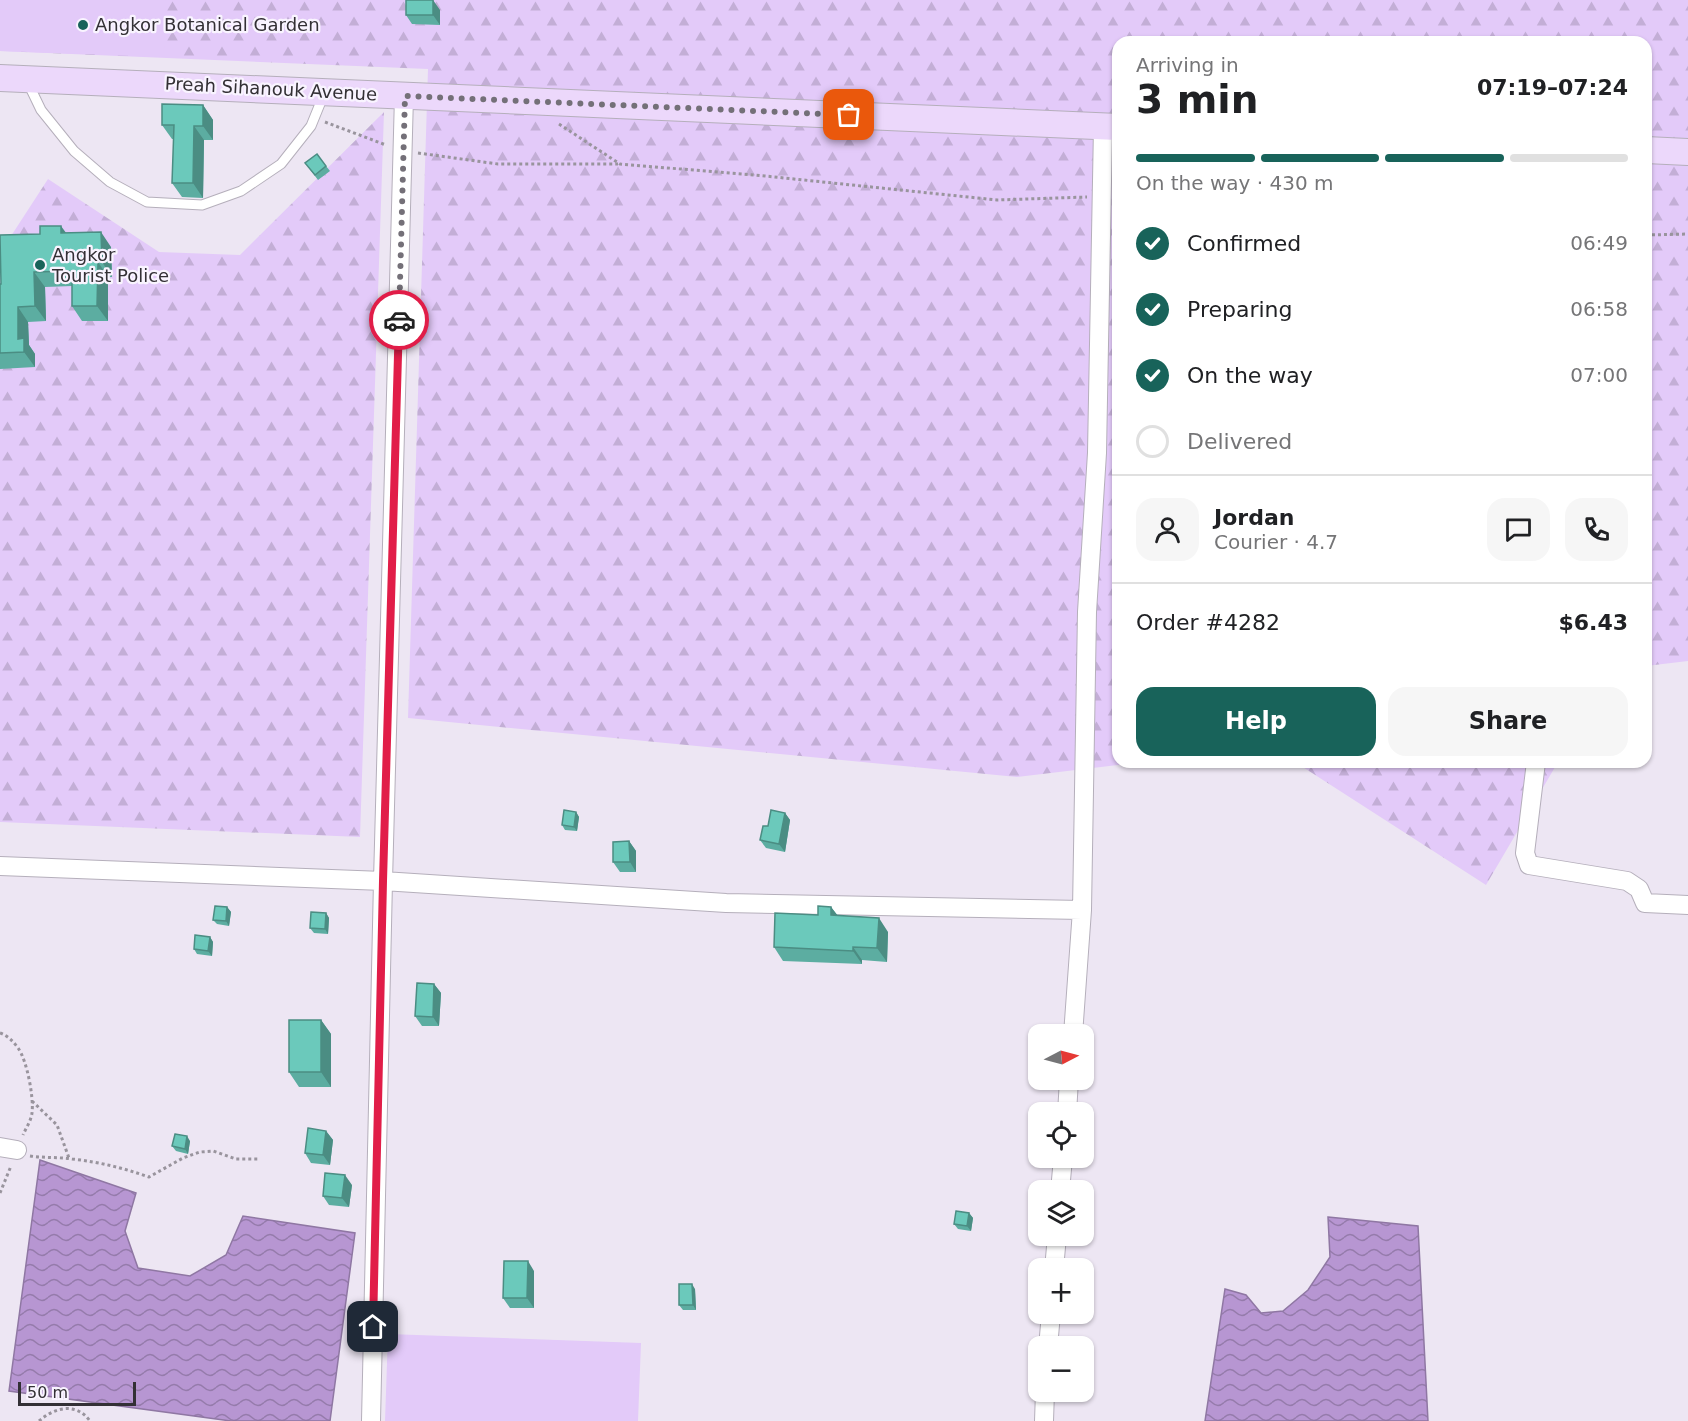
<!DOCTYPE html>
<meta charset="utf-8">
<style>
body{margin:0;font-family:"DejaVu Sans",sans-serif;background:#f6f6f6;color:#202124;height:100vh;display:flex;flex-direction:column;font-size:22px;white-space:nowrap}
*{box-sizing:border-box;margin:0}
p{font-size:20px;color:#757577}
.icon{flex:none;width:33px;height:33px;fill:none;stroke:currentColor;stroke-width:2;stroke-linecap:round;stroke-linejoin:round}
.map{position:relative;flex:1;overflow:hidden}
.side{position:absolute;left:1112px;top:36px;width:540px;height:732px;display:flex;flex-direction:column;background:#fff;border-radius:18px;box-shadow:0 2px 4px #0004}
.side>*{flex:none}
.needle{width:39px;rotate:84deg}
.buttons{position:absolute;left:1028px;top:1024px;display:grid;gap:12px}
.buttons a{display:grid;place-items:center;width:66px;height:66px;border-radius:12px;background:#fff;box-shadow:0 2px 4px #0004;font-size:30px}
.scale{position:absolute;left:18px;bottom:15px;width:118px;box-sizing:border-box;padding-left:6px;border:3px solid #333035;border-top:0;font-size:16px;line-height:21px;white-space:nowrap;color:#333035;-webkit-text-stroke:4px #f9f4ff;paint-order:stroke}
.pin{position:absolute;display:grid;place-items:center;width:51px;height:51px;color:#fff;margin:-26px;border-radius:12px;box-shadow:0 3px 9px #0006}
.courier{position:absolute;display:grid;place-items:center;width:60px;height:60px;margin:-30px;border:4px solid #e11d48;border-radius:50%;background:#fff;color:#222;box-shadow:0 2px 8px #0007}
.head em{font-style:normal;font-weight:700}
.head div{display:flex;flex-direction:column-reverse}
.head{display:flex;align-items:center;justify-content:space-between;height:102px;padding:0 24px}
h1{font-size:39px;font-weight:700;line-height:45px}
.bar{display:grid;grid-template-columns:repeat(4,1fr);gap:9px 6px;align-content:center;height:72px;padding:0 24px}
.bar i{height:8px;border-radius:4px;background:#e0e0e0}
.bar .selected{background:#18635a}
.bar p{grid-column:span 4}
.line{display:flex;align-items:center;gap:15px;padding:0 24px;border-top:2px solid #e0e0e0}
.line div{flex:1}
.round{display:grid;place-items:center;flex:none;width:63px;height:63px;border-radius:18px;background:#f6f6f6}
ol{padding:0 24px;list-style:none}
li{display:flex;align-items:center;gap:18px;height:66px}
li p{margin-inline-start:auto}
li .icon{padding:6px;border-radius:50%;background:#18635a;color:#fff;stroke-width:4}
li:last-child{color:#757577}
li i{width:33px;height:33px;border:3px solid #e0e0e0;border-radius:50%}
.cta{display:flex;gap:12px;margin-top:auto;padding:12px 24px}
.cta a{flex:1;height:69px;border-radius:18px;background:#18635a;color:#fff;font-size:24px;font-weight:700;line-height:69px;text-align:center}
.cta a+a{background:#f6f6f6;color:#202124}
.map>svg:first-child{display:block}
.forest{fill:url(#forest-firs)}
.garden{fill:#e3caf9}
.water{fill:url(#water-waves);stroke:#8f77a3;stroke-width:1.5}
.lines{fill:none;stroke-linecap:round;stroke-linejoin:round}
.lane-casing{stroke:#b5afbb;stroke-width:11}
.street-casing{stroke:#b5afbb;stroke-width:20}
.secondary-casing{stroke:#b5afbb;stroke-width:28}
.path{stroke:#99949d;stroke-width:3;stroke-dasharray:3 3;stroke-linecap:butt}
.lane{stroke:#fff;stroke-width:9}
.street{stroke:#fff;stroke-width:18}
.secondary{stroke:#ecd8fb;stroke-width:26}
.wall{fill:#5cada1}
.shaded-wall{fill:#4b8d83}
.building{fill:#6bc9bb;stroke:#4b8d83;stroke-width:1.5}
.done{stroke:#747078;stroke-width:6;stroke-dasharray:0 10.8}
.route{stroke:#e11d48;stroke-width:8}
.poi-dot{fill:#18635a;stroke:#f9f4ff;stroke-width:2}
.labels{text-anchor:middle;stroke-width:4.5;stroke-linejoin:round;paint-order:stroke}
.poi-label{font-size:18px;fill:#333035;stroke:#f9f4ff;text-anchor:start}
.street-label{font-size:18px;fill:#333035;stroke:#f9f4ff}
</style>
<div class="map">
<svg width="1688" height="1421" viewBox="0 0 1688 1421">
<defs>
<pattern id="forest-firs" width="22" height="20" patternUnits="userSpaceOnUse" patternTransform="scale(1.5)"><rect width="22" height="20" fill="#e3caf9"/><path d="M5 1l3.5 6h-7zM16 11l3.5 6h-7z" fill="#c3aed6"/></pattern>
<pattern id="water-waves" width="16" height="10" patternUnits="userSpaceOnUse" patternTransform="scale(1.5)"><rect width="16" height="10" fill="#b796d2"/><path d="M0 5q4-4 8 0t8 0" fill="none" stroke="#957bab"/></pattern>
</defs>
<rect width="100%" height="100%" fill="#ede6f3"/>
<!-- forest -->
<path class="forest" d="M0 0H1688V661L1646 666V42H1118V762H1143L1017 777 408 718 428 69 0 51Z
M384 112 360 837 0 822V253L48 179 159 252 240 255Z
M1295 762H1558L1486 885Z"/>
<!-- garden -->
<path class="garden" d="M0 0H166L164 57 0 51Z
M388 1334 641 1343 638 1421H385Z"/>
<!-- water -->
<path class="water" d="M40 1160 136 1193 125 1231 138 1268 190 1276 226 1255 243 1216 355 1233 330 1421H231L9 1391Z
M1328 1217 1418 1226 1428 1421H1205L1225 1289 1246 1295 1261 1313 1283 1311 1308 1290 1330 1257Z"/>
<g class="lines">
<defs>
<path id="lane" d="M28 83 41 110 74 151 110 182 147 202 202 205 241 191 281 164 311 126 324 94"/>
<path id="street" d="M1536 762 1525 853 1529 865 1627 881 1639 889 1645 903 1688 905
M0 866 383 881 726 903 1082 910
M1073 1035 1082 910 1087 612 1097 453 1103 127
M1067 1113 1069 1080
M0 1147 17 1150
M1060 1191 1063 1158
M1054 1269 1057 1236
M1048 1347 1051 1314
M371 1421 383 881 404 96
M1044 1421 1045 1392"/>
<path id="secondary" d="M0 78 1118 127
M1646 150 1688 152"/>
</defs>
<!-- lane casing -->
<use href="#lane" class="lane-casing"/>
<!-- street casing -->
<use href="#street" class="street-casing"/>
<!-- secondary casing -->
<use href="#secondary" class="secondary-casing"/>
<!-- path -->
<path class="path" d="M325 122 386 145
M559 124 620 164 765 176 997 200 1087 197
M418 153 498 164H618
M1646 235 1688 234
M0 1033C8 1036 13 1041 18 1048 27 1060 34 1098 32 1113 31 1121 26 1128 23 1135
M32 1101 57 1125 69 1158
M30 1156C44 1158 58 1157 72 1159 100 1162 123 1168 149 1177L183 1158 200 1152 213 1151 236 1159H258
M0 1193 11 1166
M39 1421C55 1407 76 1402 90 1421"/>
<!-- lane -->
<use href="#lane" class="lane"/>
<!-- street -->
<use href="#street" class="street"/>
<!-- secondary -->
<use href="#secondary" class="secondary"/>
</g>
<!-- wall -->
<path class="wall" d="M440 10V25L412 24 406 15Z
M203 105 213 120V140H204L203 198 182 197 172 183 174 139H172L162 125Z
M326 166 330 171 318 180 309 168Z
M67 233 111 247 112 277H108V321H82L72 306V286L45 287 46 321 28 322 29 345 35 354V367L0 369V284H1Z
M576 812 579 817 577 831 565 830 562 825Z
M785 813 790 820 785 852 766 848 760 840 768 826Z
M629 841 636 851V872H620L613 862Z
M227 907 231 912 229 926 217 924 213 920Z
M831 907 838 916 888 932 887 962 862 960V964L783 961 774 947 818 915Z
M326 913 329 918 328 934 314 933 310 928Z
M210 937 213 942 212 956 197 954 194 949Z
M434 984 441 993 439 1026H422L415 1016Z
M321 1020 331 1034V1087H299L289 1072Z
M326 1131 333 1140 330 1165 311 1163 305 1153Z
M190 1141 188 1154 176 1151 172 1146Z
M352 1185 349 1207 329 1205 323 1196Z
M969 1213 973 1218 971 1231 958 1229 954 1224Z
M534 1271V1308H510L503 1298Z
M695 1289 696 1310H683L679 1305Z"/>
<!-- shaded-wall -->
<path class="shaded-wall" d="M433 0 440 10V25L433 15Z
M203 105 213 120V140L203 126Z
M194 126 204 140 203 198 193 183Z
M61 226 72 241 61 233Z
M101 232 111 247 112 277 102 262Z
M98 262 108 277V321L97 306Z
M34 272 45 287 46 321 35 306Z
M18 307 28 322 29 345 35 354V367L24 352 18 339Z
M576 812 579 817 577 831 574 827Z
M785 813 790 820 785 852 779 844Z
M629 841 636 851V872L630 862Z
M227 907 231 912 229 926 226 921Z
M831 907 841 920 831 915Z
M326 913 329 918 328 934 325 929Z
M879 918 888 932 887 962 877 948Z
M210 937 213 942 212 956 208 951Z
M853 947 862 960V964L853 951Z
M434 984 441 993 439 1026 433 1017Z
M321 1020 331 1034V1087L321 1072Z
M326 1131 333 1140 330 1165 323 1155Z
M187 1136 190 1141 188 1154 185 1149Z
M345 1175 352 1185 349 1207 342 1198Z
M969 1213 973 1218 971 1231 967 1226Z
M528 1261 534 1271V1308L527 1298Z
M692 1284 695 1289 696 1310 693 1305Z"/>
<!-- building -->
<path class="building" d="M406 0H433V15H406Z
M162 104 203 105V126H194L193 183H172L174 125H162Z
M317 154 326 166 315 175 305 163Z
M40 226H61V233L101 232 102 262H98L97 306H72V271L34 272 35 306 18 307V339L24 338V352L0 353V284H1L0 235 40 234Z
M564 810 576 812 574 827 562 825Z
M771 810 785 813 779 844 760 840 763 826H768Z
M629 841 630 862H613V842Z
M215 906 227 907 226 921 213 920Z
M818 906 831 907V915L879 918 877 948 853 947V951L774 947 775 913 818 915Z
M311 912 326 913 325 929 310 928Z
M195 935 210 937 208 951 194 949Z
M417 983 434 984 433 1017 415 1016Z
M289 1020H321V1072H289Z
M308 1128 326 1131 323 1155 305 1153Z
M175 1134 187 1136 185 1149 172 1146Z
M325 1173 345 1175 342 1198 323 1196Z
M956 1211 969 1213 967 1226 954 1224Z
M504 1261H528L527 1298H503Z
M679 1284H692L693 1305H679Z"/>
<g class="lines">
<!-- done -->
<path class="done" d="M399 320 405 96 849 115"/>
<!-- route -->
<path class="route" d="M373 1327 383 881 399 320"/>
</g>
<!-- markers -->
<g class="poi-dot">
<circle cx="83" cy="25" r="6"/>
<circle cx="40" cy="265" r="6"/>
</g>
<g class="labels">
<!-- poi labels -->
<g class="poi-label">
<text x="95" y="31">Angkor Botanical Garden</text>
<text x="52" y="261">Angkor<tspan x="52" dy="21">Tourist Police</tspan></text>
</g>
<!-- street labels -->
<g class="street-label">
<text transform="translate(271 89) rotate(3)" y="6">Preah Sihanouk Avenue</text>
</g>
</g>
</svg>
<div class="buttons">
<a><svg class="needle" viewBox="-14 -14 28 28"><path d="M0-13l5 13h-10z" fill="#e53935"/><path d="M0 13l5-13h-10z" fill="#757577"/></svg></a>
<a><svg class="icon" aria-label="locate" viewBox="0 0 24 24"><circle cx="12" cy="12" r="6"/><path d="M12 2v4M12 18v4M2 12h4M18 12h4"/></svg></a>
<a><svg class="icon" aria-label="layers" viewBox="0 0 24 24"><path d="M12 4l9 5-9 5-9-5zM3 14l9 5 9-5"/></svg></a>
<a>+</a>
<a>−</a>
</div>
<div class="scale">50 m</div>
<div class="pin" style="left:849px;top:115px;background:#ea580c"><svg class="icon" aria-label="bag" viewBox="0 0 24 24"><path d="M5 8h14l-1 12H6zM9 8a3 3 0 0 1 6 0"/></svg></div>
<div class="pin" style="left:373px;top:1327px;background:#1f2937"><svg class="icon" aria-label="home" viewBox="0 0 24 24"><path d="M3 11l9-7 9 7M6 9v11h12V9"/></svg></div>
<div class="courier" style="left:399px;top:320px"><svg class="icon" aria-label="car" viewBox="0 0 24 24"><path d="M5 17H2v-5l4-1 3-4h7l3 4 3 1v5h-3M9 17h6M6 11h13"/><circle cx="7" cy="17" r="2"/><circle cx="17" cy="17" r="2"/></svg></div>
<section class="side">
<div class="head"><div><h1>3 min</h1><p>Arriving in</p></div><em>07:19–07:24</em></div>
<div class="bar"><i class="selected"></i><i class="selected"></i><i class="selected"></i><i></i><p>On the way · 430 m</p></div>
<ol>
<li><svg class="icon" aria-label="check" viewBox="0 0 24 24"><path d="M5 12l5 5 9-10"/></svg>Confirmed<p>06:49</p></li>
<li><svg class="icon" aria-label="check" viewBox="0 0 24 24"><path d="M5 12l5 5 9-10"/></svg>Preparing<p>06:58</p></li>
<li><svg class="icon" aria-label="check" viewBox="0 0 24 24"><path d="M5 12l5 5 9-10"/></svg>On the way<p>07:00</p></li>
<li><i></i>Delivered</li>
</ol>
<div class="line" style="height:108px"><a class="round"><svg class="icon" aria-label="person" viewBox="0 0 24 24"><circle cx="12" cy="8" r="4"/><path d="M4 21q1-7 8-7t8 7"/></svg></a><div><b>Jordan</b><p>Courier · 4.7</p></div><a class="round"><svg class="icon" aria-label="chat" viewBox="0 0 24 24"><path d="M4 5h16v11H9l-5 4z"/></svg></a><a class="round"><svg class="icon" aria-label="phone" viewBox="0 0 24 24"><path d="M5 4h4l2 5-3 2q2 4 5 5l2-3 5 2v4C11 20 4 13 5 4z"/></svg></a></div>
<div class="line" style="height:78px"><div>Order #4282</div><b>$6.43</b></div>
<div class="cta"><a>Help</a><a>Share</a></div>
</section>
</div>
